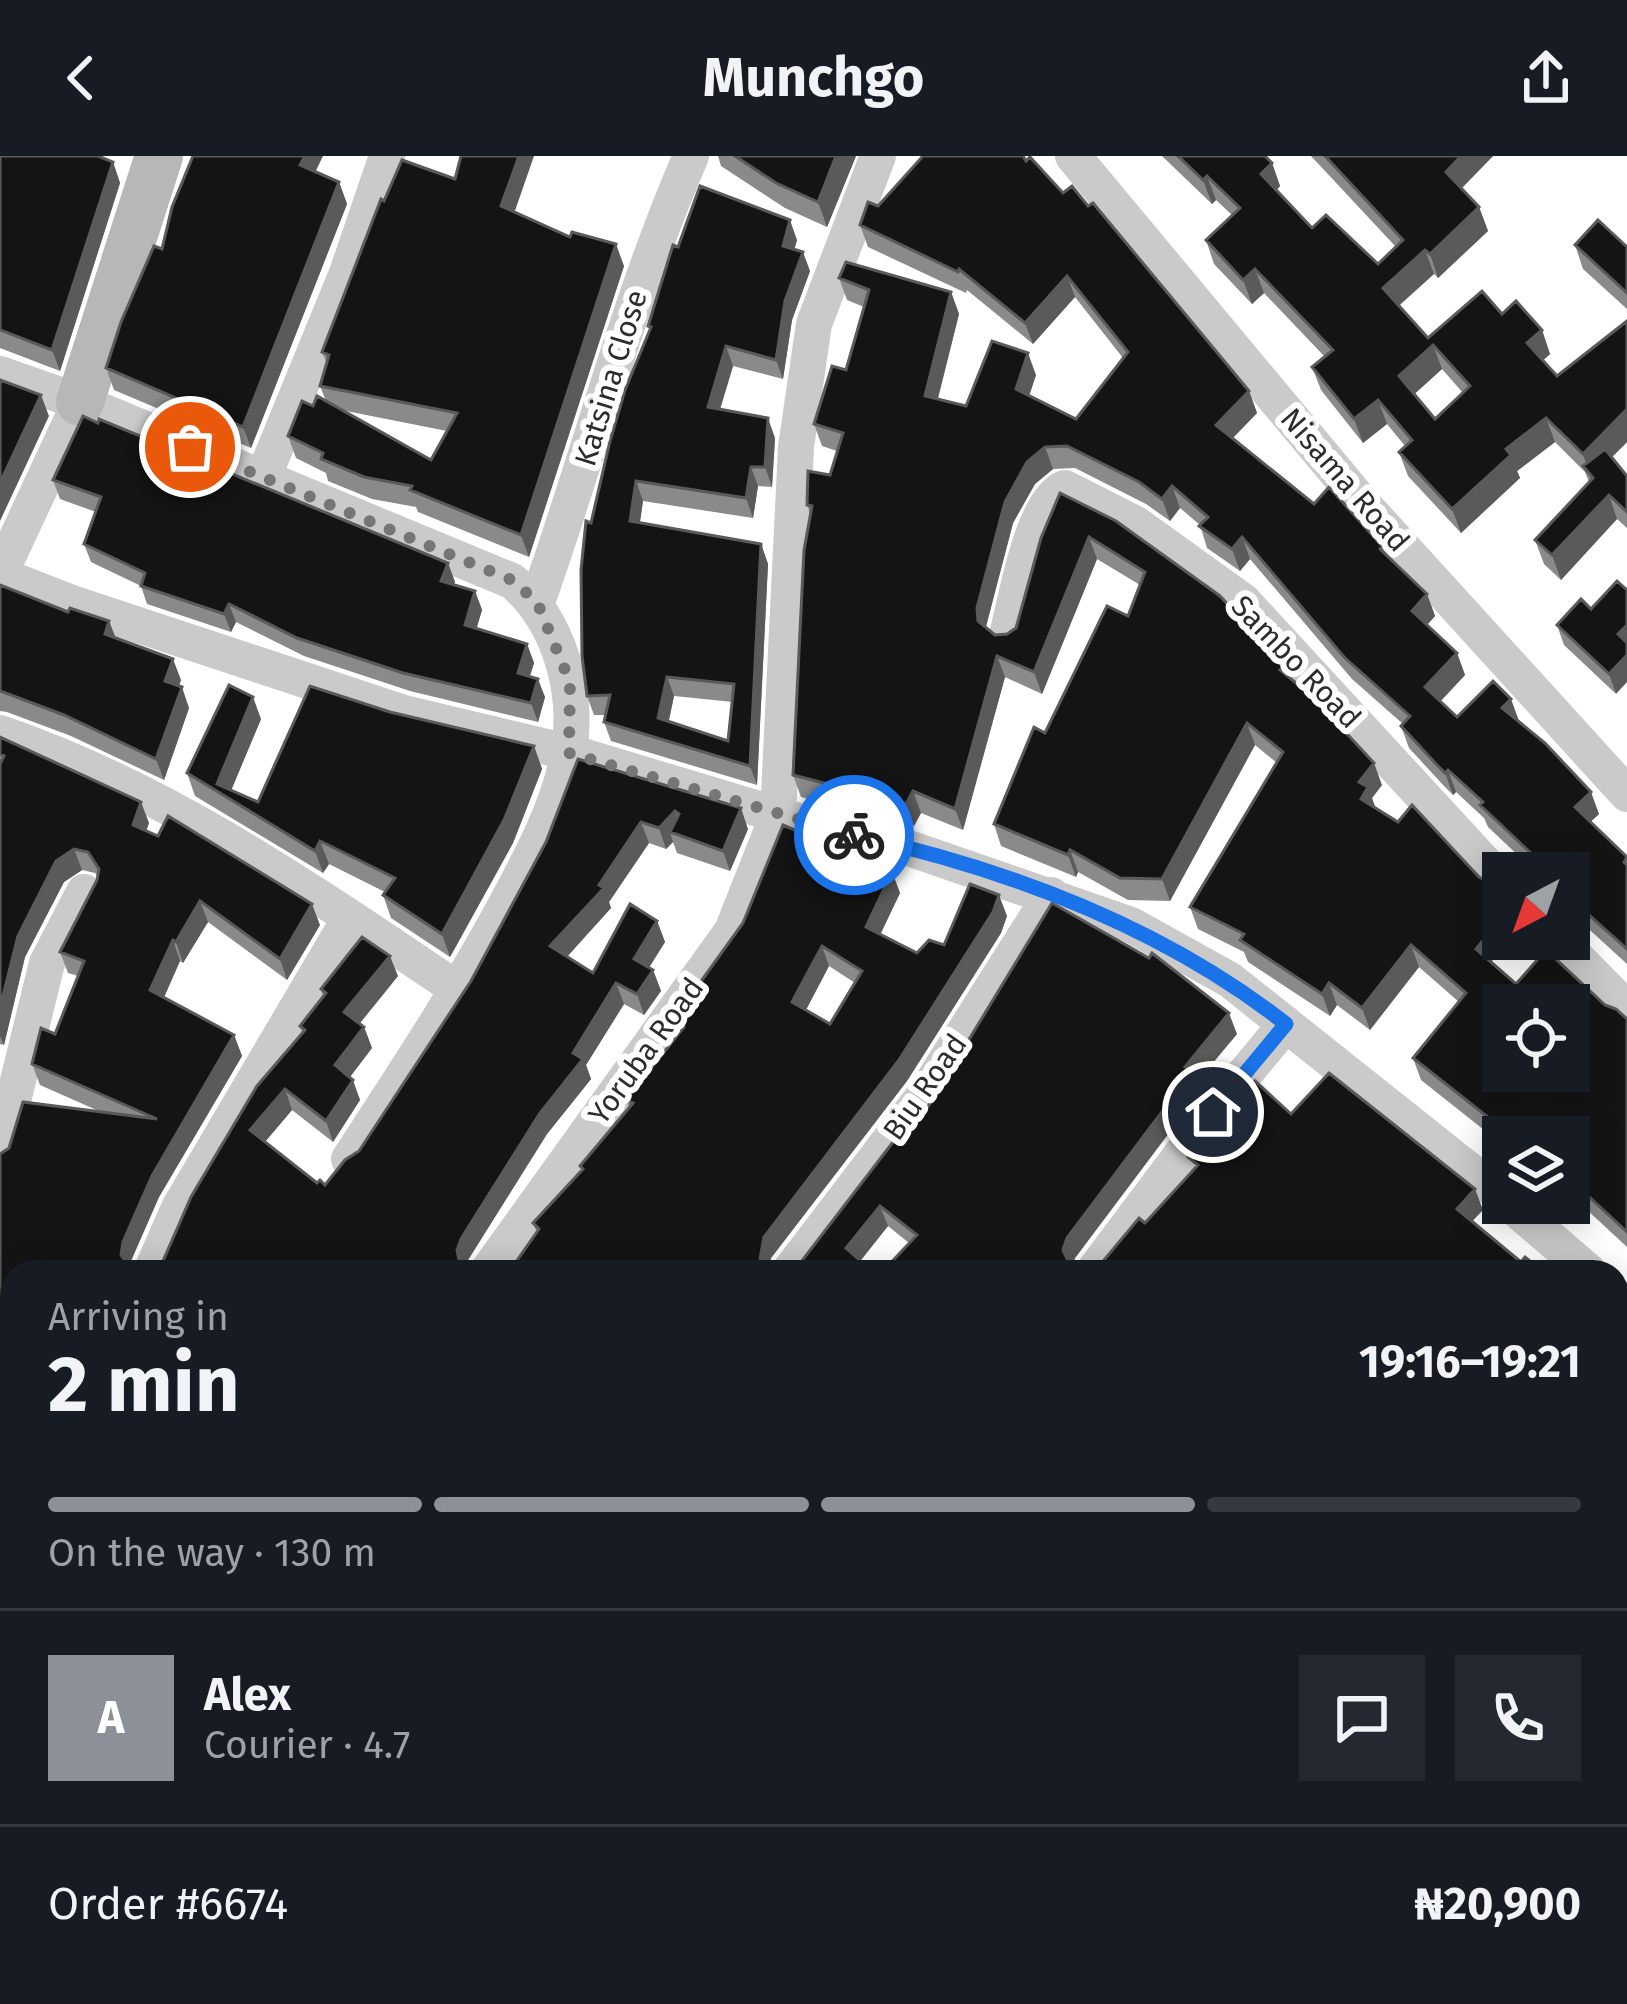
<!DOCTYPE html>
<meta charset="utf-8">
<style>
body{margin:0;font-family:"Fira Sans",sans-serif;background:#242831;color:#f1f3f6;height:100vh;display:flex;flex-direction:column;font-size:45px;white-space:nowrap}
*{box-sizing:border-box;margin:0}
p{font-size:39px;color:#9ea1a6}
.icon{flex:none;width:66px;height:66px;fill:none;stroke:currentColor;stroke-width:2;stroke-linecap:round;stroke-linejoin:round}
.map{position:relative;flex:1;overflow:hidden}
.drawer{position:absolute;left:0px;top:1104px;width:1629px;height:744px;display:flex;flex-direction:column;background:#171b24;border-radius:36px 36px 0 0;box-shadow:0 6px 30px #0003}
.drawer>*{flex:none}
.needle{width:78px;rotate:221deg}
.tools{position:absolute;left:1482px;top:696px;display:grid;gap:24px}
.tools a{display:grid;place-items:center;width:108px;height:108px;border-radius:0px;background:#171b24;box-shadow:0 6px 30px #0003;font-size:60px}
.pin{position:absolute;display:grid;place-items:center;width:102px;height:102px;color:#fff;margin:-51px;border:6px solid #fff;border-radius:50%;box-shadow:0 3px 12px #0007}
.courier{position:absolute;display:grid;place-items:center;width:120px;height:120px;margin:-60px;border:9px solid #1a73e8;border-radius:50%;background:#fff;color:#222;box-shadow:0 3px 15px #0007}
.overview em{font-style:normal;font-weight:700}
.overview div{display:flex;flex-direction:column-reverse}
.overview{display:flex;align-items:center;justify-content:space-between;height:204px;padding:0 48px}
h1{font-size:78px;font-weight:700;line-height:90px}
.bar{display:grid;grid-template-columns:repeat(4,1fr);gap:18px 12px;align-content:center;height:144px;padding:0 48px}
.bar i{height:15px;border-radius:9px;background:#363941}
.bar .current{background:#8c9099}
.bar p{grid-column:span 4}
.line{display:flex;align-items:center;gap:30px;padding:0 48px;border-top:3px solid #363941}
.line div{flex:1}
.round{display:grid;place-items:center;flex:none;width:126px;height:126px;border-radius:0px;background:#242831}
header{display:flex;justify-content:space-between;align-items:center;height:156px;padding:0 48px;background:#171b24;font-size:54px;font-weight:700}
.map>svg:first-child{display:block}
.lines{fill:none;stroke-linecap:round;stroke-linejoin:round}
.stream{stroke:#c6ddeb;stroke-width:9}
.street{stroke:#cacaca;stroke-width:36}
.secondary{stroke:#b7b7b7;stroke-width:48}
.wall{fill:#8a8a8a;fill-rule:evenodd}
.shaded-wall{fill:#5a5a5a}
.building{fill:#141414;stroke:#5a5a5a;stroke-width:3;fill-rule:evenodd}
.done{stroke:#767676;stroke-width:12;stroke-dasharray:0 21.6}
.route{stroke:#1a73e8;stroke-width:15}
.labels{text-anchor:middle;stroke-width:12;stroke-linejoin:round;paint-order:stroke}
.street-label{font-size:30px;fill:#2d2d2d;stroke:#fff}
</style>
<header><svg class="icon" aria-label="back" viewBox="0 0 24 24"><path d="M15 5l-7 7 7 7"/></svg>Munchgo<svg class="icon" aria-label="share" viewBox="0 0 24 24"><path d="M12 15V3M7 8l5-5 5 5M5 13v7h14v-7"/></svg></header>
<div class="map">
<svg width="1627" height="1848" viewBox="0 0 1627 1848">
<rect width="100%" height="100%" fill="#fff"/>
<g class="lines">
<!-- stream -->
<path class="stream" d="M0 1734 12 1732"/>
<!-- street -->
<path class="street" d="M1073 0 1363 348 1627 638
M0 218 80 246 512 425C560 465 580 538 568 600 557 655 530 703 504 752 457 839 403 920 349 1003
M263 322 347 117 387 0
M0 418 80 246
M0 419 72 447 404 557 576 598 815 670 903 690 1131 769 1230 824 1503 1041
M537 446C590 298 628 144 691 0
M1007 479C1016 445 1032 344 1065 332L1136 368 1243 445 1503 727
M0 577C168 634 313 737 459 834
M1558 783 1627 853
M0 998 47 807 84 736
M1509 1047 1589 1116
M151 1116 179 1052 350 762
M487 1116 732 775 778 659 796 291 814 168 878 0
M789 1116 925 938 1051 739
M1093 1116 1213 956 1286 868
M1617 1141 1627 1149
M0 1205 12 1207
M0 1471 12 1476
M1617 1659 1627 1666
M0 1842 5 1848
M536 1848 542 1836
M825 1848 834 1836"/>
<!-- secondary -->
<path class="secondary" d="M80 246 159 0"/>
</g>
<!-- wall -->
<path class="wall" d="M0 0 113 6 120 27 60 215 0 192Z
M718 0H856L827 71 785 52 721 10Z
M1162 0H1265L1272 7 1280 30 1277 34 1312 72 1378 108 1396 91 1311 0H1493L1461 33 1479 51 1488 75 1438 122 1434 118 1399 150 1428 182 1502 158 1542 174 1550 198 1543 204 1557 220 1627 286 1612 301 1627 320V372L1617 363 1561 424 1544 408 1535 384 1589 326 1585 316 1555 286 1517 315 1520 322 1461 377 1408 320 1399 296 1405 290 1387 268 1363 287 1321 234 1312 211 1325 201 1264 137 1252 148 1214 108 1206 84 1232 59 1216 44 1212 48ZM1442 213 1463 237 1435 263 1414 238Z
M1026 5 1063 37 1088 50 1249 235 1257 257 1232 283 1314 348 1382 390 1386 398 1427 438 1435 460 1427 469 1457 497 1465 519 1440 546 1457 561 1519 565 1599 658 1590 666 1627 701V808L1569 755V717H1537L1488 671 1484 662 1456 636 1453 639 1445 631 1409 592 1401 570 1403 568 1352 523 1250 403 1240 415 1207 392 1200 369 1180 352 1170 365 1146 348 1075 312 1053 313 1035 328 1013 367 986 471 995 479 1007 478 1016 472 1060 337 1284 510 1288 521 1382 629 1372 642 1375 652 1491 806 1516 828 1605 849 1627 863V1091L1571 1039 1569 1041V981H1503V989L1421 924 1413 902 1459 846 1419 811 1370 874 1337 849 1330 860 1248 806 1244 796 1198 773 1190 751 1277 607 1255 589 1170 745 1128 744 1078 716 1076 721 1001 690 994 668 1045 577 1128 460 1140 429 1097 403 1042 538 1005 521 963 674 921 657 914 670 801 641 793 619 811 360 807 349 830 319 837 295 822 290 814 268 846 214 864 151 847 144 839 122 951 136 959 158 938 243 966 250 1036 219 1029 240 1076 263 1123 202 1075 141 1033 188 967 134 966 137 868 91 860 69 878 50Z
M316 16 339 26 347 48 251 292 114 234 106 212 162 93Z
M455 23 515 56 624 110 529 401 418 356 416 351 372 343 328 325 326 317 296 302 288 280 313 250 326 245 320 230 327 208 322 196 384 45ZM341 254 447 275 431 304Z
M797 84 794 93 810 115 792 164 783 223 733 210 720 253 775 282 772 331 758 330 753 362 643 345 640 367 761 388 768 408 757 629 611 585 604 566 606 559H594L587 540 591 367 650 175 648 170 678 91ZM674 540 733 546 728 585 669 565Z
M1575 89 1627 91V153L1583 113Z
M53 324 448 407 455 426 453 428 475 435 482 454 476 473 527 488 534 507 530 520 545 541 538 566 410 535 304 500 236 466 231 476 147 448 141 430 91 406 84 388 96 356 60 343Z
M0 429 68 456 109 465 116 482 181 524 179 530 189 552 164 624 71 580 7 556 0 555Z
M1591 453 1616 538 1564 489 1557 469Z
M390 556 534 590 542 613 513 687 450 801 391 762 383 739 385 736 329 708 323 717 195 640 187 617 261 563 231 634 258 646Z
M0 581 149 667 146 674 320 769 287 824 208 766 183 807 180 805 164 841 234 879 242 900 159 1041 130 1107 12 1116V1160L0 1156V998L101 956 40 929 32 908 55 878 78 820 68 817 60 796 98 720 95 717 82 714 64 726 25 801 4 889 0 888Z
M578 603 748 673 730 715 677 697 673 686 666 693 649 687 609 746 611 752 567 800 593 817 657 765 665 786 649 812 653 814 661 835 644 859 624 848 586 909 591 923 547 978 468 1104 465 1113 163 1105 302 876 300 870 323 840 321 833 398 820 359 868 364 871 372 892 350 921 360 944 333 986 292 954 265 986 317 1027 325 1029 359 995 471 825 546 686Z
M892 716 900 737 880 778 917 797 944 789 1007 760 1001 777 907 925 771 1102 769 1114 787 1116H509L537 1077 533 1067 582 1015 580 1010 629 952 626 944 681 874 676 860ZM829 810 855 827 830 868 806 854Z
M1237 878 1196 927 1199 937 1075 1102 1071 1112 909 1087 888 1070 860 1105 798 1110 920 964Z
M1627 1412V1638L1617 1630V1451L1627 1439 1620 1421Z
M0 1484 12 1494V1721L7 1722 2 1740 12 1749V1826L0 1821Z
M1617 1669 1627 1676V1848H1622L1613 1841 1610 1846 1598 1837 1316 1836H1617Z
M623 1836H792L807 1848H638Z"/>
<!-- shaded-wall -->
<path class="shaded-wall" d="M305 0H323L308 31 300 9Z
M519 0H534L509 72 501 50Z
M836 0H856L827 71 818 46Z
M1461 0H1493L1454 40 1446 16Z
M113 6 120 27 60 215 52 194Z
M1272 7 1280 30 1270 41 1261 18Z
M1207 20 1216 44 1212 48 1203 24Z
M339 26 347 48 251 292 243 271Z
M1479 51 1488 75 1438 122 1430 98Z
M790 64 797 84 790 109 783 90Z
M616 88 624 110 529 401 521 379Z
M1425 94 1434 118 1391 156 1383 132Z
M803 96 810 115 792 164 783 223 776 204 785 145Z
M1255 113 1264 137 1252 148 1243 124Z
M1067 120 1075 141 1033 188 1025 167Z
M951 136 959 158 933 261 925 240Z
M1542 174 1550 198 1536 211 1527 187Z
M1433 189 1442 213 1408 244 1399 220Z
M726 190 733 210 715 270 708 251Z
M1028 197 1036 219 1024 255 1016 233Z
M1249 235 1257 257 1224 291 1216 269Z
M41 239 49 260 0 365V327Z
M1378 244 1387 268 1363 287 1354 263Z
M1627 253V286L1591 322 1583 298Z
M768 262 775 282 772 331 765 311Z
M1546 262 1555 286 1517 315 1520 322 1461 377 1452 353 1506 293Z
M1045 291 1053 313 1035 328 1013 367 985 474 978 465 977 452 1005 346 1027 306Z
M751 311 758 330 753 362 746 342Z
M636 325 643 345 637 384 630 365Z
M1172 330 1180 352 1170 365 1162 343Z
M1609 339 1617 363 1561 424 1552 399Z
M1089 381 1097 403 1042 538 1034 516Z
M1242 381 1250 403 1240 415 1232 393Z
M761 388 768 408 757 629 750 610Z
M448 407 455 426 448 443 441 425Z
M475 435 482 454 472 488 465 469Z
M1427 438 1435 460 1420 477 1412 455Z
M229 448 236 466 231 476 224 458Z
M109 465 117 486 105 478Z
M1627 469V496L1618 478Z
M527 488 534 507 525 535 518 517Z
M1457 497 1465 519 1433 553 1425 531Z
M1627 499V526L1616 538 1609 518Z
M997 500 1005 521 963 674 955 653Z
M173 503 181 524 173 546 165 525Z
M667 521 674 540 665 581 658 562Z
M538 523 545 541 538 566 531 547Z
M182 531 189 552 164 624 156 603Z
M253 541 261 563 228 642 217 628Z
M1511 543 1519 565 1502 552Z
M1247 567 1255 589 1170 745 1162 723Z
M534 590 542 613 513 687 450 801 442 778Z
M1374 607 1382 629 1372 642 1376 653 1361 643 1359 626Z
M1448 614 1456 636 1453 639 1445 617Z
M913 635 921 657 914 670 906 648Z
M1591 636 1599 658 1583 673 1575 651Z
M141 646 149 667 141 690 133 669Z
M741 652 748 673 730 715 723 695Z
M675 655 682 676H670L673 686 666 693 659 672Z
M641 666 649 687 609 746 611 752 558 811 550 790 599 729Z
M320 685 329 708 323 717 315 695Z
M74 693 82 714 64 726 25 801 4 889 0 880V852L18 780 56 705Z
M1070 694 1078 716 1076 721 1068 699Z
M892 716 900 737 874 792 866 771Z
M999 739 1007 760 1001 777 907 925 771 1102 769 1116 760 1103 764 1081Z
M200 745 208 766 183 807 176 786Z
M312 748 320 769 287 824 280 803Z
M1503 760V783H1510L1484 815 1476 793Z
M657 765 665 786 641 824 634 803Z
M173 784 180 805 158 855 150 834Z
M1411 789 1419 811 1370 874 1362 852Z
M822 790 829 810 799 867 792 846Z
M390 800 398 820 352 877 344 856Z
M653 814 661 835 644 859 637 838Z
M616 827 624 848 586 909 591 923 547 978 468 1104 465 1116H463L457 1094 461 1083Z
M1329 827 1337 849 1330 860 1322 838Z
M1229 857 1237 878 1196 927 1199 937 1075 1102 1071 1114 1063 1094 1067 1082 1185 911Z
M364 871 372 892 343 930 335 909Z
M234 879 242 900 159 1041 130 1107 129 1116 121 1099 123 1086 152 1020Z
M353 924 360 944 333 986 326 965Z
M285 933 292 954 258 994 250 974Z
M1475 1033 1483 1054 1464 1074 1457 1053Z
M880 1050 888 1070 854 1113 846 1092Z
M1627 1325V1354L1617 1365V1336Z
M11 1355 12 1387 0 1408V1374Z
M0 1702 7 1722 0 1745Z
M72 1836H102L91 1848H58Z
M1199 1836H1223L1213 1848H1189Z
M1578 1836H1598L1591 1848H1569Z"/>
<!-- building -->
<path class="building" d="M0 0H98L113 6 52 194 0 174Z
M193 0H305L300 9 339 26 243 271 106 212 121 166 154 90 162 93 172 51Z
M461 0H519L501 50 570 81 572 76 616 88 521 379 410 334 412 330 364 321 321 303 323 297 288 280 302 245 313 250 317 240 431 304 457 257 320 230 329 199 322 196 381 43 384 45 402 4 455 23Z
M735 0H836L818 46 776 27Z
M923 0H1023L1026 5 1030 1 1063 37 1072 30 1088 50 1093 47 1249 235 1216 269 1314 348 1329 331 1382 390 1380 393 1427 438 1412 455 1457 497 1425 531 1457 561 1493 525 1511 543 1502 552 1545 587 1591 636 1575 651 1627 701 1624 706 1627 709V793L1569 741V717H1552L1480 649 1483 646 1448 614 1445 617 1437 609 1401 570 1410 560 1344 501 1242 381 1232 393 1199 370 1208 361 1172 330 1162 343 1139 326 1067 290 1045 291 1027 306 1005 346 977 452 978 465 995 479 1007 478 1016 472 1041 382 1060 337 1116 365 1220 440 1284 510 1280 514 1313 541 1374 607 1359 626 1368 631 1361 643 1398 666 1412 649 1479 721 1490 727 1503 725V760L1476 793 1516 828 1546 794 1605 849 1616 853 1627 863V1076L1569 1022V981H1513L1413 902 1466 837 1411 789 1362 852 1329 827 1322 838 1240 784 1244 778 1190 751 1283 596 1247 567 1162 723 1120 722 1070 694 1068 699 994 668 1034 571 1045 577 1107 450 1128 460 1145 416 1089 381 1034 516 997 500 955 653 913 635 906 648 793 619 804 394 812 350 807 349 808 315 830 319 843 277 814 268 832 210 846 214 869 134 839 122 846 106 951 136 925 240 966 250 992 185 1028 197 1016 233 1076 263 1128 196 1067 120 1025 167 959 113 958 116 860 69 868 46 878 50ZM1503 849H1569V915H1503Z
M1178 0H1265L1272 7 1261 18 1312 72 1326 59 1378 108 1403 84 1325 0H1461L1446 16 1479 51 1430 98 1425 94 1383 132 1428 182 1482 135 1502 158 1516 145 1542 174 1527 187 1557 220 1627 165V253L1583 298 1546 262 1506 293 1511 299 1452 353 1399 296 1412 284 1378 244 1354 263 1312 211 1333 194 1255 113 1243 124 1206 84 1240 52 1207 20 1203 24ZM1433 189 1470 230 1435 263 1399 220Z
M700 30 790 64 783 90 803 96 785 145 776 204 726 190 708 251 768 262 765 311H751L746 342 636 325 630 365 761 388 750 610 604 566 610 539 587 540 582 500 581 414 586 365 591 367 610 285 625 234 651 171 648 170 673 89 678 91ZM667 521 734 528 728 585 658 562Z
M1598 64 1627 91V137L1575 89Z
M0 224 41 239 0 327Z
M83 260 98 267 99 263 448 407 441 425 475 435 465 469 527 488 518 517 538 523 531 547 403 517 297 482 229 448 224 458 141 430 145 417 84 388 101 341 53 324Z
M1605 293 1627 320V356L1609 339 1552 399 1535 384 1593 322 1583 310Z
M1617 425 1627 434V469L1618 478 1627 487V499L1609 518 1557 469 1581 443 1591 453Z
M0 429 68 456 70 452 109 465 105 478 173 503 165 525 182 531 156 603 64 559 0 535Z
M229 529 253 541 217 628 258 646 310 530 390 556 534 590 504 664 442 778 383 739 395 722 320 685 315 695 187 617Z
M0 581 141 646 133 669 158 680 168 660 312 748 280 803 200 745 176 786 173 784 150 834 234 879 152 1020 123 1086 121 1099 133 1115 139 1116H12V1141L0 1137V998L9 992 23 946 157 963 32 908 41 872 55 878 84 805 60 796 97 724 99 713 88 696 74 693 56 705 18 780 0 852V608L4 600 0 598Z
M578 603 741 652 723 695 670 676 679 658 675 655 659 672 641 666 599 729 604 732 550 790 593 817 630 748 657 765 634 803 653 814 637 838 616 827 573 897 583 903 540 957 461 1083 457 1094 460 1109 471 1116H149L163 1105 191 1041 257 930 305 874 300 870 326 837 321 833 362 781 390 800 344 856 364 871 335 909 353 924 326 965 285 933 250 974 317 1027 320 1024 325 1029 345 1004 359 995 471 825 546 686Z
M783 669 892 716 866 771 917 797 929 784 944 789 970 728 999 739 993 756 899 904 764 1081 760 1103 769 1114 787 1116H756L751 1112 748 1116H509L539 1073 533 1067 583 1013 580 1010 633 947 626 944 684 871 676 860 743 767ZM822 790 862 815 830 868 792 846Z
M1052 747 1149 802 1152 797 1229 857 1185 911 1192 916 1067 1082 1063 1094 1071 1112 1079 1116H882L917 1079 880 1050 846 1092 873 1116H789L798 1110 913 960 920 964Z
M1329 917 1475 1033 1457 1053 1521 1106 1525 1101 1544 1116H1090L1095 1115 1139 1062 1145 1067 1198 1009 1188 1001 1255 925 1291 958Z
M1626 1161 1627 1325 1617 1336V1173Z
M0 1206 12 1207V1356L11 1355 0 1374Z
M1627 1412V1426L1620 1421Z
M1627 1439V1620L1617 1612V1451Z
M0 1484 12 1494V1699L0 1701Z
M1617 1669 1627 1676V1838L1617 1830Z
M0 1738 12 1749V1810L10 1807 0 1803Z
M18 1836H72L58 1848H3Z
M90 1836H473L476 1838 471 1848H87Z
M641 1836H790L807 1848H656Z
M871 1836H1199L1189 1848H1107L1102 1844 1098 1848H862Z
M1316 1836H1578L1569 1848H1308Z"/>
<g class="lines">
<!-- done -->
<path class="done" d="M190 291 512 424 537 446 570 526 569 597 854 679"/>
<!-- route -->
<path class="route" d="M854 679C1008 713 1161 770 1286 868L1213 956"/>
</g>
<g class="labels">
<!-- street labels -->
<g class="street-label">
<text transform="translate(611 222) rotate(-73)" y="10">Katsina Close</text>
<text transform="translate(1345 324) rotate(49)" y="10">Nisama Road</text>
<text transform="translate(1296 506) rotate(46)" y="10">Sambo Road</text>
<text transform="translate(646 895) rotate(-54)" y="10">Yoruba Road</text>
<text transform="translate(925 931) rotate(-55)" y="10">Biu Road</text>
</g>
</g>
</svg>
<div class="tools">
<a><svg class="needle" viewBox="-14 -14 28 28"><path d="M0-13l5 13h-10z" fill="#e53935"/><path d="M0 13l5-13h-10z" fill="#9ea1a6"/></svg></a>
<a><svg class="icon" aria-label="locate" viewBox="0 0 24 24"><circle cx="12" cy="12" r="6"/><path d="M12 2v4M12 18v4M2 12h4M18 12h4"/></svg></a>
<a><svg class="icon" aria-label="layers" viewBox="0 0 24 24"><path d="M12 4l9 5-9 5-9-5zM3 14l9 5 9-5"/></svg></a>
</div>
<div class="pin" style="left:190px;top:291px;background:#ea580c"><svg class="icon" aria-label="bag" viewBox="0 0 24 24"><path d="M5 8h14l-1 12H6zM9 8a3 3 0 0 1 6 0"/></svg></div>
<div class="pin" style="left:1213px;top:956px;background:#1f2937"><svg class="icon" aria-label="home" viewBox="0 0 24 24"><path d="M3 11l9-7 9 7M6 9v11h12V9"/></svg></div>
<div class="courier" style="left:854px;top:679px"><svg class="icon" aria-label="bike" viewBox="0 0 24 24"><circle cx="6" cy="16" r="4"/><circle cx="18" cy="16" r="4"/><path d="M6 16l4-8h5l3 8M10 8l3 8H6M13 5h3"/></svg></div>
<section class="drawer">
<div class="overview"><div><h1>2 min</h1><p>Arriving in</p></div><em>19:16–19:21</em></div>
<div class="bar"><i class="current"></i><i class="current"></i><i class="current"></i><i></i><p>On the way · 130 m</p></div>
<div class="line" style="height:216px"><b class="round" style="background:#8c9099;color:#fff">A</b><div><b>Alex</b><p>Courier · 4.7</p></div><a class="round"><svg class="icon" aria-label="chat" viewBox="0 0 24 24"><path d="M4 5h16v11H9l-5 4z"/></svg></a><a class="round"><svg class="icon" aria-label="phone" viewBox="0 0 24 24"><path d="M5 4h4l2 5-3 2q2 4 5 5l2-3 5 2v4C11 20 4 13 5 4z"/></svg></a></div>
<div class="line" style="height:156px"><div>Order #6674</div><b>₦20,900</b></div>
</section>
</div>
